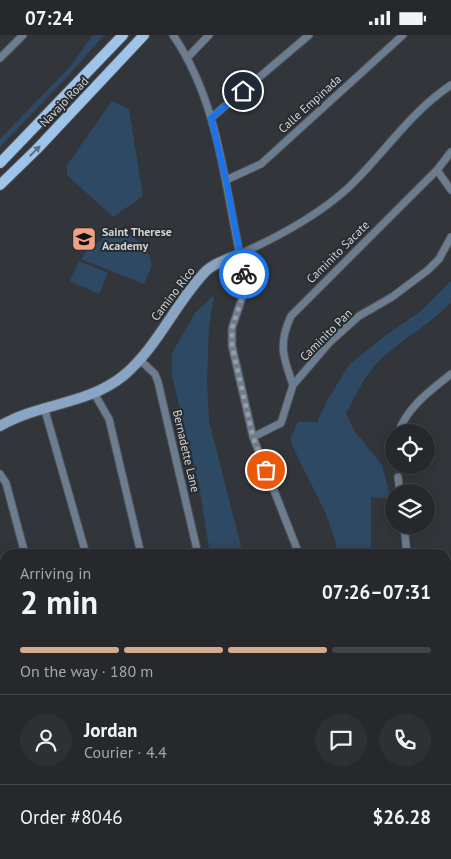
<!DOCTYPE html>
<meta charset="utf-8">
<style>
body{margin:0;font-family:"PT Sans",sans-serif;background:#2e3034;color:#f1f3f6;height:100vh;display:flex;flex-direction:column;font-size:19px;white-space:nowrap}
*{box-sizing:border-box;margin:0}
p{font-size:16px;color:#a4a6a9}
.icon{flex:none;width:28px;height:28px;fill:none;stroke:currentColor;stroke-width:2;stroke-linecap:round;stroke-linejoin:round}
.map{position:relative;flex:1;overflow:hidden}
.drawer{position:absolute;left:0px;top:514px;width:451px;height:311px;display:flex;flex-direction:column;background:#26282c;border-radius:15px 15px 0 0;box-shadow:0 2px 12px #0003,0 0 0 1px #424448}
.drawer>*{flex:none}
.buttons{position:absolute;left:385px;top:389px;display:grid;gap:10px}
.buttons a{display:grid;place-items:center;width:50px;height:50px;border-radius:50%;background:#26282c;box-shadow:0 2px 12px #0003,0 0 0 1px #424448;font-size:25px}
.pin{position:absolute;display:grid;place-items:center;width:42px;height:42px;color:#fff;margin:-21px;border:2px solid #fff;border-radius:50%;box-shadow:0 1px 5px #0007}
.courier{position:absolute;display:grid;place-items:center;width:50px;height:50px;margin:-25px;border:4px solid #1a73e8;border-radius:50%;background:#fff;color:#222;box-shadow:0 1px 6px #0007}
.overview em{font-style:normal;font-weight:700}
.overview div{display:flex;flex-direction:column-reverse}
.overview{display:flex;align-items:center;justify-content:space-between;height:85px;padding:0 20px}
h1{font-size:32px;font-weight:700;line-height:38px}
.bar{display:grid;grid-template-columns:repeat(4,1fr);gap:8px 5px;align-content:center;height:60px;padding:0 20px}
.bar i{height:6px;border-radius:4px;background:#424448}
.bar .current{background:#d6ab8b}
.bar p{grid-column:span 4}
.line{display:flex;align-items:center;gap:12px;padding:0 20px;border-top:1px solid #424448}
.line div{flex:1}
.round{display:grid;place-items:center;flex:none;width:52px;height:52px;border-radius:26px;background:#2e3034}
.status{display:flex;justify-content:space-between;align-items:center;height:35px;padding:0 25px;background:#26282c;direction:ltr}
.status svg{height:14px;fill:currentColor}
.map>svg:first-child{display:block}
.green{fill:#2e4964}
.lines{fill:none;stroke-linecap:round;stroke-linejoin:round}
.street-casing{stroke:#4f5257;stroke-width:9}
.secondary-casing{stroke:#4f5257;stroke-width:12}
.primary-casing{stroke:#4f5257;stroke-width:12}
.street{stroke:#6c7d90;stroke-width:7}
.secondary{stroke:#89a5c3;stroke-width:10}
.primary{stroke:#9fc4ea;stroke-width:10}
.oneway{fill:#5e7084}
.done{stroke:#999ca0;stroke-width:5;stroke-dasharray:0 9}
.route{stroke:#1a73e8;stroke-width:6}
.labels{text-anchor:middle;stroke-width:4;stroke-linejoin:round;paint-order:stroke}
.street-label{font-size:12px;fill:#d1d3d6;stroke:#282c30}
.poi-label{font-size:12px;font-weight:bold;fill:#d1d3d6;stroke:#282c30;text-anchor:start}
</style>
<div class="status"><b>07:24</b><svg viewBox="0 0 49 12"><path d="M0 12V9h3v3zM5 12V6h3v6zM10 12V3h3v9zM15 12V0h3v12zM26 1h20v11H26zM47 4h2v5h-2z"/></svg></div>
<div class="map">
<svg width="451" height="824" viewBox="0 0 451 824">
<rect width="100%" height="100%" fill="#32363b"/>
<!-- green -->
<path class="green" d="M93 0H104L68 41 0 112V104L69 33Z
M112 66 129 74 143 161 113 182 67 140V130Z
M118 191 146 212 152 230 144 249 81 224 86 217Z
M79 226 108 238 99 259 70 246Z
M451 246V267C431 289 404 303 382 323 366 337 356 360 346 378L354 395 382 430 391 464 371 462V519H338C331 477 305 443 290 404L298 387H317L328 364 349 330 386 300 421 276Z
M214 260 209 291 207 346 209 386 243 519H210L199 450 172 341V318L195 278Z
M248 820H290V824H248Z"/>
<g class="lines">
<defs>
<path id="street" d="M173 0C221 70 225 158 244 238L243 260 232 293V311L253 402 299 519
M0 23 23 0
M187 23 209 0
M211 83 309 0
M437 135 451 155
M226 145 261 129 403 0
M240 219C278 202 316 182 348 153 383 120 410 77 451 50
M140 325 155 339 158 347 198 519
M293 350C283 322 278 309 291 281L437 135 451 117
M94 358 109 384 141 519
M44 372 86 519
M398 398C408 371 430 356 451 339
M253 402 281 388 293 350 329 308 359 281 392 262 428 235 439 224 451 202
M392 413 394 409
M0 439 6 448 25 519
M398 442 400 458
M404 490 407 519
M446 648 451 665
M338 820 341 824
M412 820 413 824
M169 824 170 820
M224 824V820
M443 824 451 820"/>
<path id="secondary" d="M0 391C39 368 87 370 123 341 158 312 175 268 206 236 214 228 228 224 240 219"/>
<path id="primary" d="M0 128 123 0
M0 150 37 114 144 0
M0 611 5 624
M0 670 5 692
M34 820V824
M57 820 58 824"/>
</defs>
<!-- street casing -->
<use href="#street" class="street-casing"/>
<!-- secondary casing -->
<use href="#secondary" class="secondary-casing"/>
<!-- primary casing -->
<use href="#primary" class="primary-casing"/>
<!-- street -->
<use href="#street" class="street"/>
<!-- secondary -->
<use href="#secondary" class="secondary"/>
<!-- primary -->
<use href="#primary" class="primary"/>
</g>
<!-- one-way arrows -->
<defs><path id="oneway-solid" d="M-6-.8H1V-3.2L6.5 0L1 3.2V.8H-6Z" transform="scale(1.25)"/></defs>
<use class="oneway" href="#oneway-solid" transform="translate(35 116) rotate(-45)"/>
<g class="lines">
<!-- done -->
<path class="done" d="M244 239 243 260 232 293V311L253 402 266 435"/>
<!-- route -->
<path class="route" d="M243 56 211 83 226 145 244 239"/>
</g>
<!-- icons -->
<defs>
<symbol id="school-square" viewBox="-11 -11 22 22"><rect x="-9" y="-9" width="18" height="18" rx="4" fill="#f39f83" stroke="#282c30"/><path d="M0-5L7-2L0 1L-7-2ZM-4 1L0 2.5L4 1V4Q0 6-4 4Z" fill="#111"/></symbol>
</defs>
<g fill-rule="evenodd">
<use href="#school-square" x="70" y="190" width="28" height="28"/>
</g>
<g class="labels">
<!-- street labels -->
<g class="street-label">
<text transform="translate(64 67) rotate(-46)" y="4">Navajo Road</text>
<text transform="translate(310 69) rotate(-42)" y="4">Calle Empinada</text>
<text transform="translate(338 217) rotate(-45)" y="4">Caminito Sacate</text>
<text transform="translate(173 259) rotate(-53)" y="4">Camino Rico</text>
<text transform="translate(326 300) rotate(-45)" y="4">Caminito Pan</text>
<text transform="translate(186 416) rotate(77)" y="4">Bernadette Lane</text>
</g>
<!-- poi labels -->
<g class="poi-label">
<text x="102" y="201">Saint Therese<tspan x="102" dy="14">Academy</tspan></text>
</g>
</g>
</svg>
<div class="buttons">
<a><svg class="icon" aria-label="locate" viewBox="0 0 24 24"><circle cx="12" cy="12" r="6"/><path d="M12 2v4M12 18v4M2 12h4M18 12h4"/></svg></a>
<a><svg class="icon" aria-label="layers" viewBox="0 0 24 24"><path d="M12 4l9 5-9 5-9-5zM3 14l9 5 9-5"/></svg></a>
</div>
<div class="pin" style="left:266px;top:435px;background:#ea580c"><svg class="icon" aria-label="bag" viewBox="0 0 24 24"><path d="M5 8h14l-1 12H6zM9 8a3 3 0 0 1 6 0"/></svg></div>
<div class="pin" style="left:243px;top:56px;background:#1f2937"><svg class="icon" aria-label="home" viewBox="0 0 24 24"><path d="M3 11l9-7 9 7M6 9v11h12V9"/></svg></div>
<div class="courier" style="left:244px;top:239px"><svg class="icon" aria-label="bike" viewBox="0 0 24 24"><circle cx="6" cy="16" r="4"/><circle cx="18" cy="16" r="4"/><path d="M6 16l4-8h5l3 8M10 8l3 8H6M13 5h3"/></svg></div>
<section class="drawer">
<div class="overview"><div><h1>2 min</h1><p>Arriving in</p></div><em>07:26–07:31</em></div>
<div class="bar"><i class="current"></i><i class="current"></i><i class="current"></i><i></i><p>On the way · 180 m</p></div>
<div class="line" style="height:90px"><a class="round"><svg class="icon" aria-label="person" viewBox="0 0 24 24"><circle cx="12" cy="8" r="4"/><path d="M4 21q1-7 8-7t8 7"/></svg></a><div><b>Jordan</b><p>Courier · 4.4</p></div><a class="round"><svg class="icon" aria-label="chat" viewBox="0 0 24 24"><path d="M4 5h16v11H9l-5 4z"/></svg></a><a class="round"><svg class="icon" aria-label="phone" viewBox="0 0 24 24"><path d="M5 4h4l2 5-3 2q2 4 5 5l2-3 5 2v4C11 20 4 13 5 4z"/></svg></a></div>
<div class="line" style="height:65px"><div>Order #8046</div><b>$26.28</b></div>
</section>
</div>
